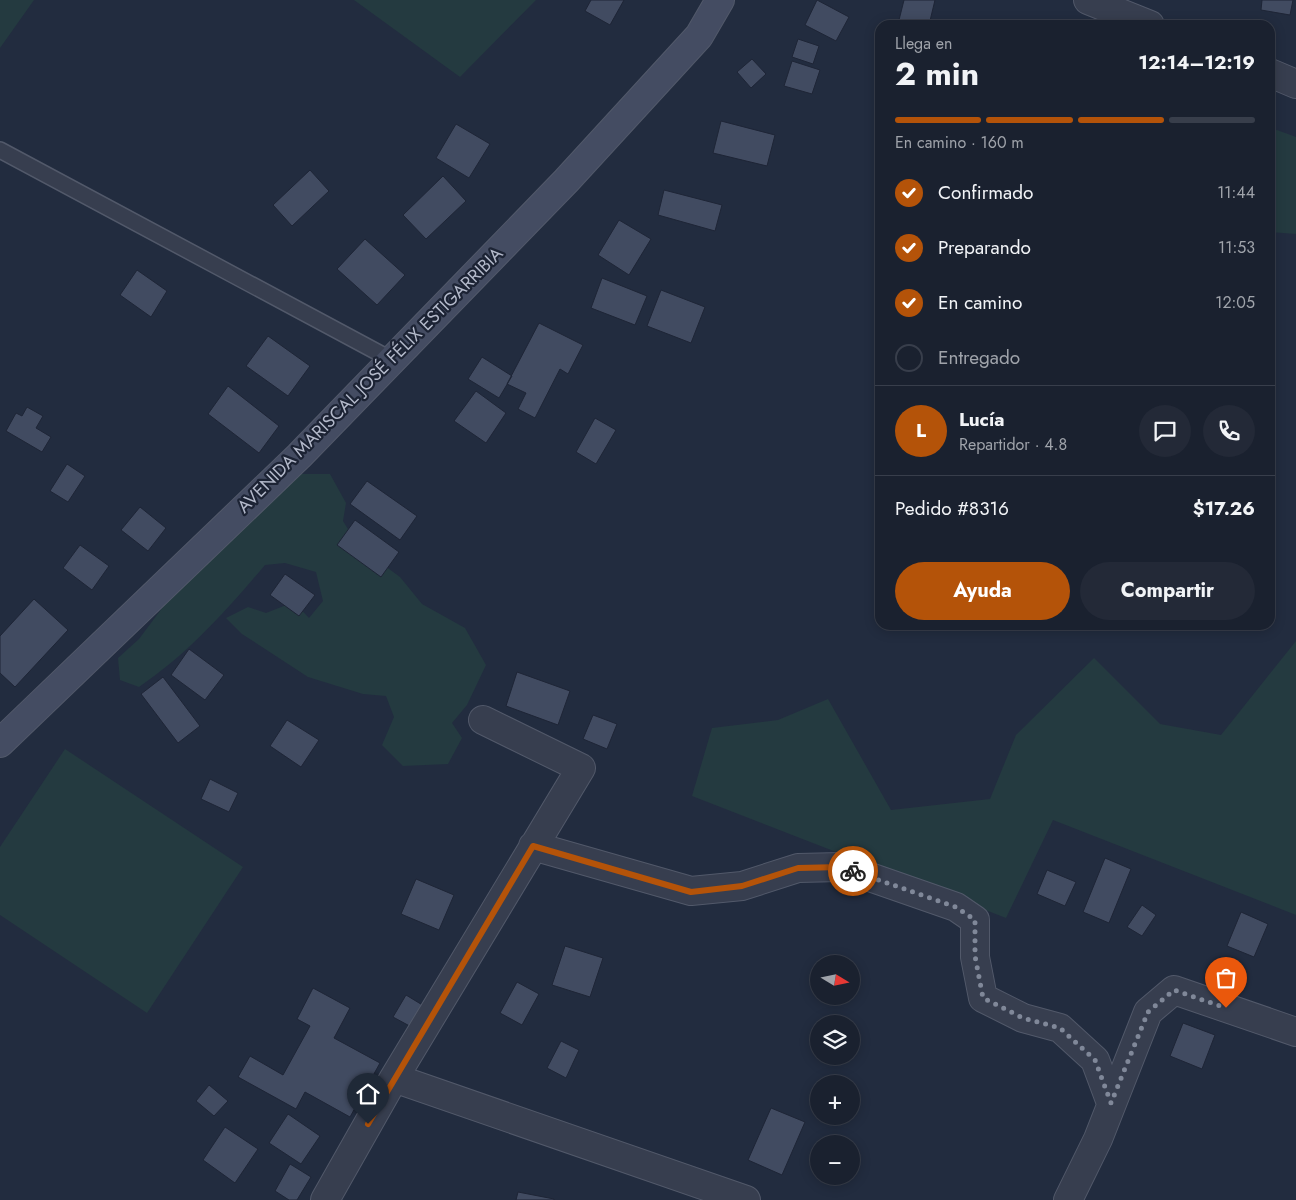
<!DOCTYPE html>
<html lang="es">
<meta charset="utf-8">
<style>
body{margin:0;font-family:Jost,sans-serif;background:#232937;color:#f1f3f6;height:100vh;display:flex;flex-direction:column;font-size:19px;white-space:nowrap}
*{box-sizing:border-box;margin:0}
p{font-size:16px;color:#9fa3aa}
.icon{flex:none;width:28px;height:28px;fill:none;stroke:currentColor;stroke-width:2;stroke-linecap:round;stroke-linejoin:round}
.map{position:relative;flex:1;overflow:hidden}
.details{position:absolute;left:875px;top:20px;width:400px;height:610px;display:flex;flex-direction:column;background:#1a212f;border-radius:15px;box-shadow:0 2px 12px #0003,0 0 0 1px #383e4b}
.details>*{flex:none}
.needle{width:32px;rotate:100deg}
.tools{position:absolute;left:810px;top:955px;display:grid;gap:10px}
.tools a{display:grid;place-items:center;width:50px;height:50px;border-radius:50%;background:#1a212f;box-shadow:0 2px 12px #0003,0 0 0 1px #383e4b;font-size:25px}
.pin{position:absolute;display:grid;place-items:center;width:42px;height:42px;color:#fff;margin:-51px -21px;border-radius:50% 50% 50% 0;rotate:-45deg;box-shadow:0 0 5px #0007}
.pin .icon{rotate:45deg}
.courier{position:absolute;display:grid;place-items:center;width:50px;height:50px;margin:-25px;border:4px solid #b45309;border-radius:50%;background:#fff;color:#222;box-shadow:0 1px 6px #0007}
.overview em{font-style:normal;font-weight:700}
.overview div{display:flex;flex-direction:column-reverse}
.overview{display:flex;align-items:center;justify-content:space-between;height:85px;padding:0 20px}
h1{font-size:32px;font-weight:700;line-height:38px}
.bar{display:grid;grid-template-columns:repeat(4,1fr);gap:8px 5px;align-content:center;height:60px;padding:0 20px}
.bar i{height:6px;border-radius:4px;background:#383e4b}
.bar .selected{background:#b45309}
.bar p{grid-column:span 4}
.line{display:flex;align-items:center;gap:12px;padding:0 20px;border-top:1px solid #383e4b}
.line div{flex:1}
.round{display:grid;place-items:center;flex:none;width:52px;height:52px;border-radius:26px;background:#232937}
ol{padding:0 20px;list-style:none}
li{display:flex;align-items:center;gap:15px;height:55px}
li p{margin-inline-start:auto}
li .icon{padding:5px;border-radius:50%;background:#b45309;color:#fff;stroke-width:4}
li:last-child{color:#9fa3aa}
li i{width:28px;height:28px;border:2px solid #383e4b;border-radius:50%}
.action{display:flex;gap:10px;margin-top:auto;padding:10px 20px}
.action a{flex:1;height:58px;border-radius:30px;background:#b45309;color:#fff;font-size:20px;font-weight:700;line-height:58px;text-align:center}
.action a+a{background:#232937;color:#f1f3f6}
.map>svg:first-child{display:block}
.green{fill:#243a40}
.building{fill:#414b61;stroke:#1e2536}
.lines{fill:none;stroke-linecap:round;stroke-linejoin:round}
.service-casing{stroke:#52596a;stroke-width:18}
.minor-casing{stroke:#52596a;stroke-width:30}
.secondary-casing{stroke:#52596a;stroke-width:30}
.service{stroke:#373e4f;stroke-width:15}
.minor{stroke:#373e4f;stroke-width:28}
.secondary{stroke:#444c62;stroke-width:28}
.done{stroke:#808899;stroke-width:5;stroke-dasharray:0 9}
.route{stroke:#b45309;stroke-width:6}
.labels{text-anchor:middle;stroke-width:4.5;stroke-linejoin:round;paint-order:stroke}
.street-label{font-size:18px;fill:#b3b9ca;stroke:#1c2334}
</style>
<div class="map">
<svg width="1296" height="1200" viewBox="0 0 1296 1200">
<rect width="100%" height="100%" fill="#222c3f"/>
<!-- green -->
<path class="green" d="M0 0H34L0 48Z
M354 0H536L460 77Z
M1277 130 1296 137V234L1270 232V131Z
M300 474H330L346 503 343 521 359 547 400 577 422 604 465 628 486 665 467 705 452 723 462 738 448 764 403 766 382 745 394 717 386 696 363 694 308 677 242 634 226 618 248 607 266 613 294 602 309 618 323 601 316 572 285 563 265 565C227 610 188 654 139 687L120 680 118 658 139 639 186 576Z
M1296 641V915L1053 820 1006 918 692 796 712 728 778 720 828 699 891 810 990 799 1016 735 1094 658 1160 724 1221 735Z
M65 749 243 867 147 1013 0 915V847Z"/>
<!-- building -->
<path class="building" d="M591 0H624L610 25 585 11Z
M817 0 849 17 836 41 805 25Z
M904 0H935L929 25 899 20Z
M1262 0H1293L1290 15 1261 10Z
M798 39 819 46 813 64 792 57Z
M752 59 766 74 751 88 737 72Z
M792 61 820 70 812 94 784 86Z
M721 121 775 135 767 166 713 153Z
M456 124 490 144 469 178 436 158Z
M310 170 329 191 292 226 273 205Z
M443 176 466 201 426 239 403 215Z
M664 190 722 205 715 231 658 215Z
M619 220 651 239 629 275 598 255Z
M365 239 405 275 377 305 337 269Z
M137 270 167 291 151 317 120 295Z
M602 278 647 296 635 325 591 308Z
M661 290 705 307 691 343 647 326Z
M539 323 583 345 568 374 560 369 535 418 518 409 526 393 507 384Z
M268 336 310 366 288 396 246 366Z
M482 357 512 376 499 398 468 379Z
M228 386 279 426 259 453 208 414Z
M476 391 506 413 486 443 454 421Z
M27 407 43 416 36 428 51 437 42 452 6 431 16 413 22 416Z
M595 418 616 430 596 464 576 452Z
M67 464 85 476 68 502 50 491Z
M367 481 417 516 400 540 350 504Z
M140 507 166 528 148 551 121 530Z
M355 520 399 552 381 577 337 545Z
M80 545 109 566 92 590 63 568Z
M285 574 315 595 299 616 270 595Z
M34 599 68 630 15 687 0 673V636Z
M189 649 224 675 205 700 171 675Z
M517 672 570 691 558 725 506 706Z
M163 677 200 726 178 743 141 694Z
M593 715 617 724 607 749 583 739Z
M287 720 319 740 301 767 270 746Z
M210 779 238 793 229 812 201 799Z
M1105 858 1131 869 1109 923 1083 912Z
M1047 870 1076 882 1065 906 1037 894Z
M416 879 454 895 439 930 401 914Z
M1142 905 1156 915 1142 936 1127 927Z
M1241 912 1268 924 1254 957 1227 946Z
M565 946 603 958 590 997 552 985Z
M517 982 539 994 522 1025 500 1013Z
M313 988 350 1008 334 1038 380 1063 350 1117 305 1092 296 1109 238 1077 250 1056 283 1075 310 1026 297 1019Z
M406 995 429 1009 417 1030 393 1017Z
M1183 1023 1215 1035 1202 1069 1170 1056Z
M561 1041 579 1050 566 1078 547 1068Z
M209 1085 228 1101 214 1116 196 1101Z
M771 1108 805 1122 782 1175 748 1160Z
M288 1114 320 1136 301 1164 269 1143Z
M225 1127 258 1149 235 1183 203 1160Z
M290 1164 311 1177 297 1200H289L275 1191Z
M518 1192 554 1199V1200H516Z"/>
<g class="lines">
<defs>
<path id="service" d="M0 150 392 360"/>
<path id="minor" d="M1088 0 1150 25
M1270 73 1296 84
M533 846 691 891 742 886 798 868 841 867 956 907 975 920V957L983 998 1023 1018 1060 1028 1095 1060 1111 1103
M394 1078 746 1200
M325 1200 394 1078 581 768 483 720
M1068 1200 1098 1139 1148 1012 1174 990 1296 1032"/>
<path id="secondary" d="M0 743 299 456 566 181 699 36 720 0"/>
</defs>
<!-- service casing -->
<use href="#service" class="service-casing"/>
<!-- minor casing -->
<use href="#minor" class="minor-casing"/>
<!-- secondary casing -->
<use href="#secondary" class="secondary-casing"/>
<!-- service -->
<use href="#service" class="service"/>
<!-- minor -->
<use href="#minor" class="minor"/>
<!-- secondary -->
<use href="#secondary" class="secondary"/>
</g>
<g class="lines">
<!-- done -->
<path class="done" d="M853 871 956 907 975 920V956L983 998 1023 1018 1060 1028 1095 1060 1111 1103 1148 1012 1174 990 1226 1008"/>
<!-- route -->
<path class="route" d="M368 1124 533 846 691 892 742 886 798 868 841 867 853 871"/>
</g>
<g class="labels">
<!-- street labels -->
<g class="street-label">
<text transform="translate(370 380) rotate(-45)" y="6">AVENIDA MARISCAL JOSÉ FÉLIX ESTIGARRIBIA</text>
</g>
</g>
</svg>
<div class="tools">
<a><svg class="needle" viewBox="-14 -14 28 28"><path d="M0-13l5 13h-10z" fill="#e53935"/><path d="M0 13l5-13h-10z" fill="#9fa3aa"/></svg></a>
<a><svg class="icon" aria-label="layers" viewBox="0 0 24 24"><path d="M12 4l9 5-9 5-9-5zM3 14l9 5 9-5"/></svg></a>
<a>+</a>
<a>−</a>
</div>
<div class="pin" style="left:1226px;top:1008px;background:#ea580c"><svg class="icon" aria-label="bag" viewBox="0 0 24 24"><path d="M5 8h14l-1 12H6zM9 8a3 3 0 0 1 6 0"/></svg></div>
<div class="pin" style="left:368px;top:1124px;background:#1f2937"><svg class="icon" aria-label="home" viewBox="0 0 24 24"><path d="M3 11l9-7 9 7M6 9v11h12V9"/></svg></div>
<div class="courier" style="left:853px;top:871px"><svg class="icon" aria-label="bike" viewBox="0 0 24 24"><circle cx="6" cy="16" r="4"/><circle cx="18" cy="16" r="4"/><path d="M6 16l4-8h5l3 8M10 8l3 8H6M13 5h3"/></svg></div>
<section class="details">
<div class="overview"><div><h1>2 min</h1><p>Llega en</p></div><em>12:14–12:19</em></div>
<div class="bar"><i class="selected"></i><i class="selected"></i><i class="selected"></i><i></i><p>En camino · 160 m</p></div>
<ol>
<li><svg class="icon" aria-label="check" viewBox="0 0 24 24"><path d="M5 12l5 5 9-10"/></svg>Confirmado<p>11:44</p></li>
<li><svg class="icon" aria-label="check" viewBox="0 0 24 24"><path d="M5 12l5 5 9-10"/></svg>Preparando<p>11:53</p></li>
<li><svg class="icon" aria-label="check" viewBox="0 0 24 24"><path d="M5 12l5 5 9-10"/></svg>En camino<p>12:05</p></li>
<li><i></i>Entregado</li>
</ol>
<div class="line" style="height:90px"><b class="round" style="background:#b45309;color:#fff">L</b><div><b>Lucía</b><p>Repartidor · 4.8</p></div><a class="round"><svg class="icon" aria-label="chat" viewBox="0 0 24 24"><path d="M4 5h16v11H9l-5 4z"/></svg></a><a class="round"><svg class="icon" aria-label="phone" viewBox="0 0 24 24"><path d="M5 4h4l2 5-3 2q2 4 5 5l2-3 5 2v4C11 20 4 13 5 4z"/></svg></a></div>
<div class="line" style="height:65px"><div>Pedido #8316</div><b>$17.26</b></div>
<div class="action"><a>Ayuda</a><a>Compartir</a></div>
</section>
</div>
